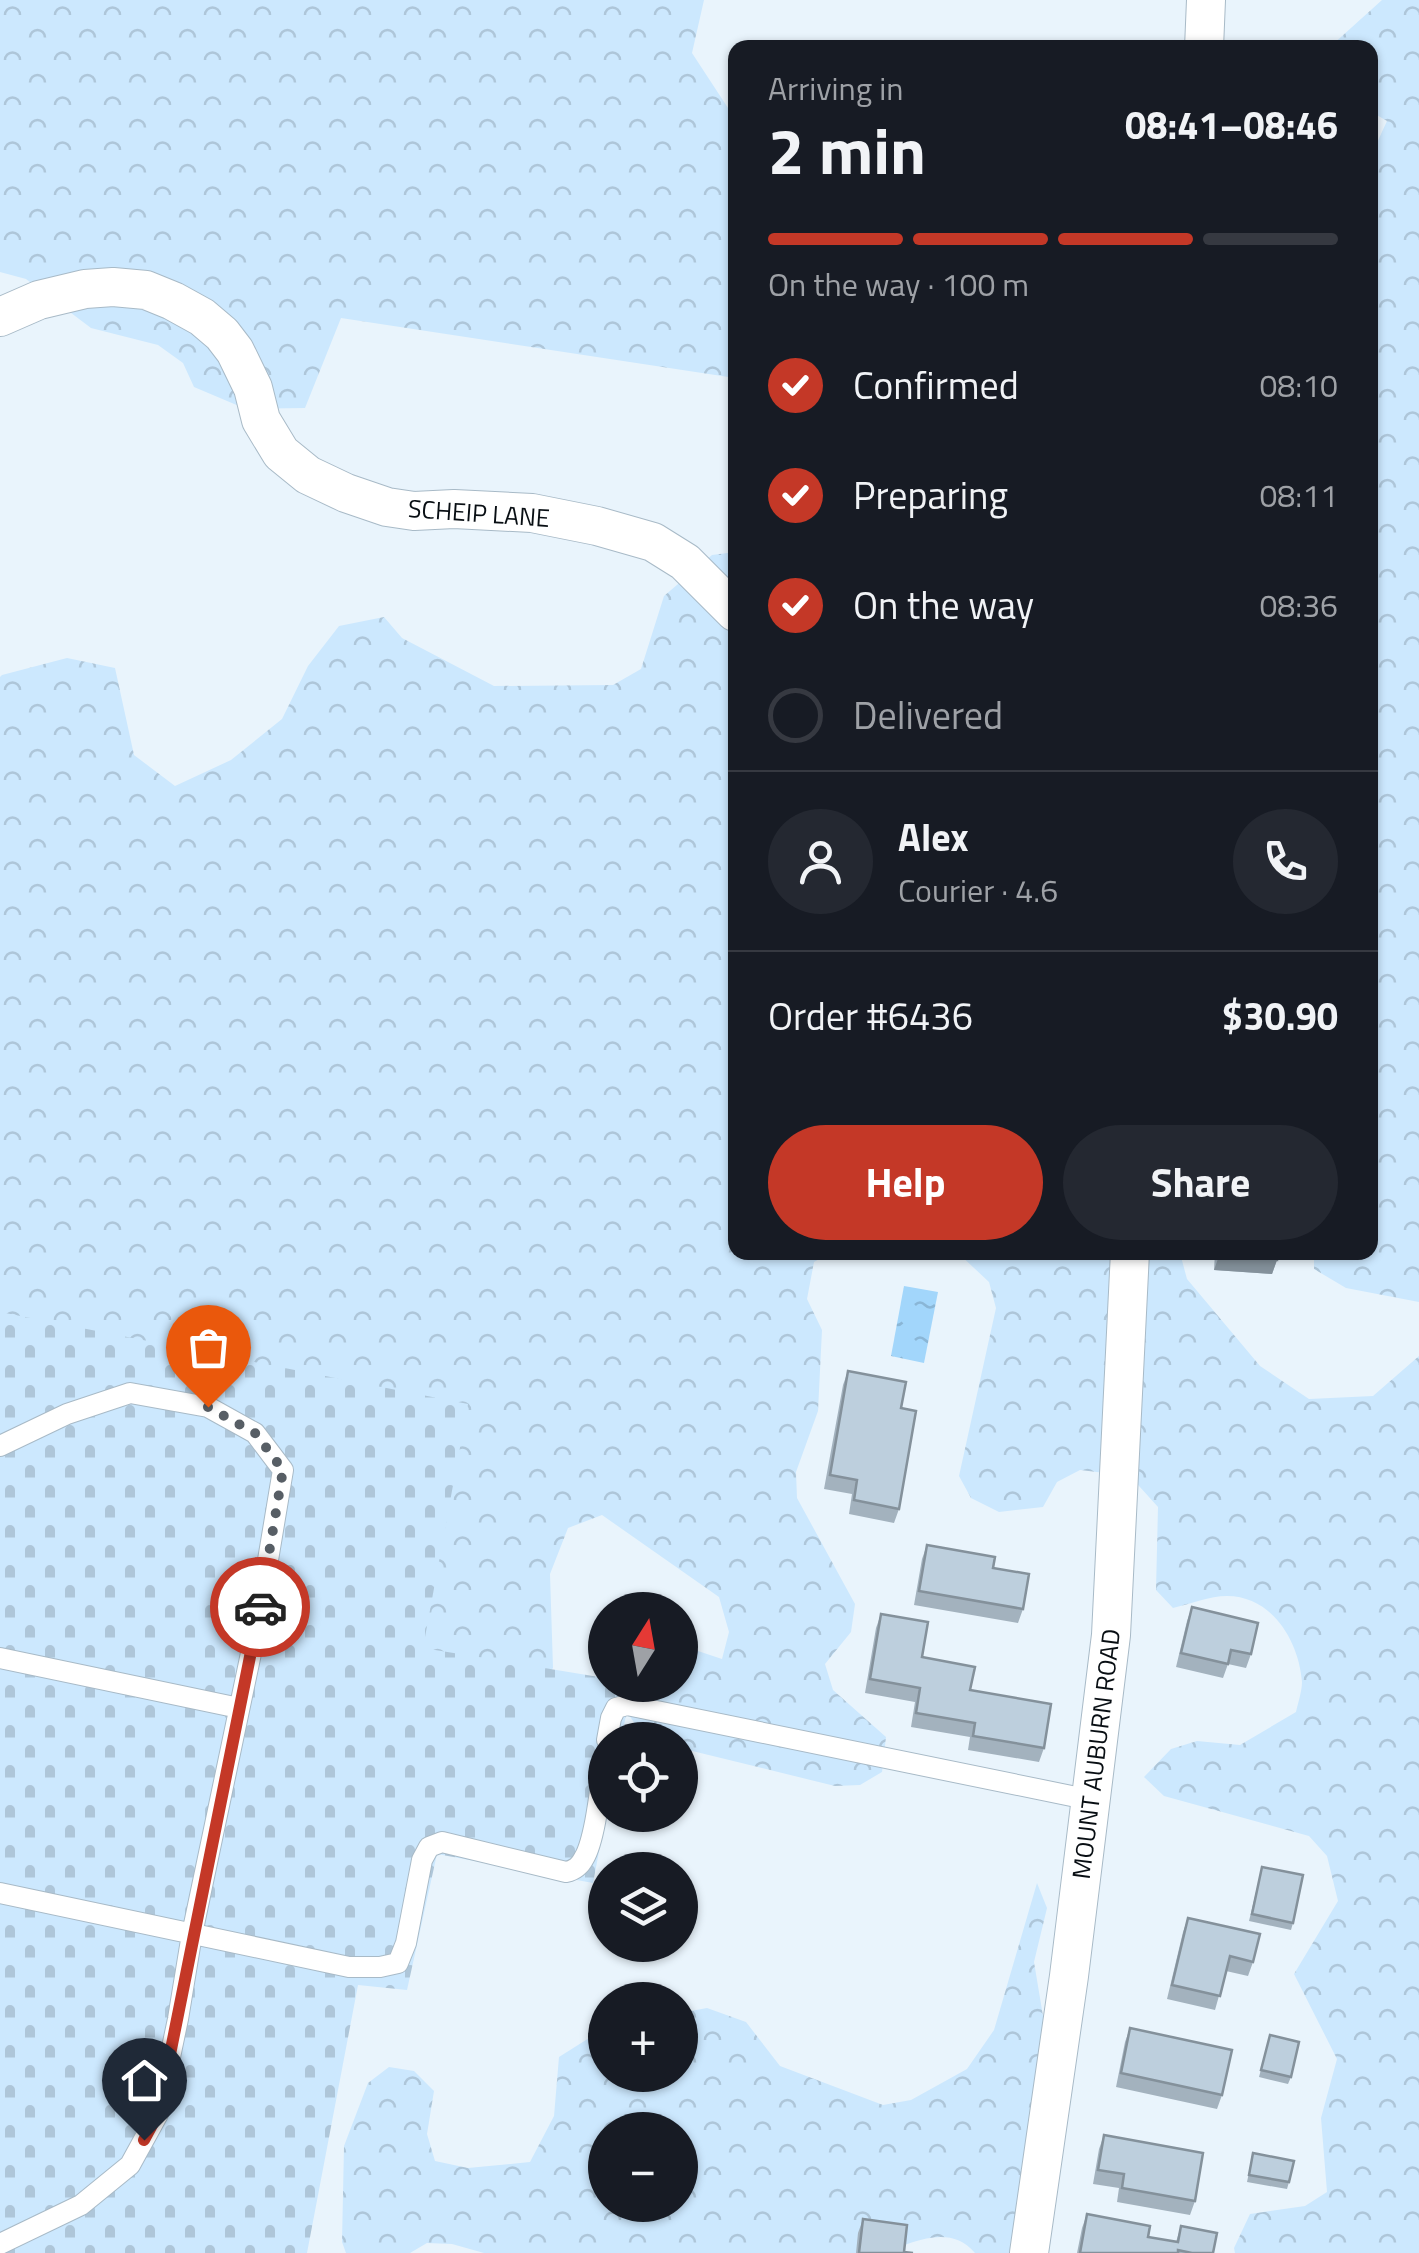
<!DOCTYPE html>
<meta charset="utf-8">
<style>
body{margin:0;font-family:"Titillium Web",sans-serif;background:#242831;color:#f1f3f6;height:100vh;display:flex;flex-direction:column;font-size:38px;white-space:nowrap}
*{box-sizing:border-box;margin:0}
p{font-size:32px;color:#9ea1a6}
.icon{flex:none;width:55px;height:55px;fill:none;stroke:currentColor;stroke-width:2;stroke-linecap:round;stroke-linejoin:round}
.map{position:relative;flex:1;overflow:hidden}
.sheet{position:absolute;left:728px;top:40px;width:650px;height:1220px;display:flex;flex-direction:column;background:#171b24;border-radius:20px;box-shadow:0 2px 8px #0004}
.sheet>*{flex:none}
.needle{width:65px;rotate:11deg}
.controls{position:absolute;left:588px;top:1592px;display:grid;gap:20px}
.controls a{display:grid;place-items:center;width:110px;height:110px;border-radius:50%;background:#171b24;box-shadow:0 2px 8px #0004;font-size:50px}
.pin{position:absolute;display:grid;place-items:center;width:85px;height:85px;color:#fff;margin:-102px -42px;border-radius:50% 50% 50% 0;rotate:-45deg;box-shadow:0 0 10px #0007}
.pin .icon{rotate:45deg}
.courier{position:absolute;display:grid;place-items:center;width:100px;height:100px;margin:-50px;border:8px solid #c43827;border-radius:50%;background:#fff;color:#222;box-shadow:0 2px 12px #0007}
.overview em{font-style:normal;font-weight:700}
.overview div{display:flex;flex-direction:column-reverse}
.overview{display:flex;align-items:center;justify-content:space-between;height:170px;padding:0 40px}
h1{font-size:65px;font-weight:700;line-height:75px}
.bar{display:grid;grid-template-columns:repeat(4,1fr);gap:15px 10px;align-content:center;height:120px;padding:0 40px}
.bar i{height:12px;border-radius:8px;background:#363941}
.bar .active{background:#c43827}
.bar p{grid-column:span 4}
.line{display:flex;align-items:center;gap:25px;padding:0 40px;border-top:2px solid #363941}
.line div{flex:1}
.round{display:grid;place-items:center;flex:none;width:105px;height:105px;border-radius:52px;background:#242831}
ol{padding:0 40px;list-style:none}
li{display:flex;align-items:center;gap:30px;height:110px}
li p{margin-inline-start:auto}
li .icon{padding:10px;border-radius:50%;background:#c43827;color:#fff;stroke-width:4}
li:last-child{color:#9ea1a6}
li i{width:55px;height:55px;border:5px solid #363941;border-radius:50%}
.button{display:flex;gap:20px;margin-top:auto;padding:20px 40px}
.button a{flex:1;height:115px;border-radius:60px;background:#c43827;color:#fff;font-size:40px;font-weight:700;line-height:115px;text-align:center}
.button a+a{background:#242831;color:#f1f3f6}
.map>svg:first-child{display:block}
.forest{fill:url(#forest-crowns);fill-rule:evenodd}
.cemetery{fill:url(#cemetery-stones)}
.water{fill:url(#water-ripples)}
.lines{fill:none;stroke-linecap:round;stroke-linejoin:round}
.lane-casing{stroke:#a8bac7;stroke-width:22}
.street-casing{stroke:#a8bac7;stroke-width:40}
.lane{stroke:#fff;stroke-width:20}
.street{stroke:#fff;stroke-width:38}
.wall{fill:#a3b2be}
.shaded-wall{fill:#84919b}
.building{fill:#bdcfdd;stroke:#84919b;stroke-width:2.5}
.done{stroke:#575e65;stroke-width:10;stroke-dasharray:0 18}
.route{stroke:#c43827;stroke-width:12}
.labels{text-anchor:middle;stroke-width:8;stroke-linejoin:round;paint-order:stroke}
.street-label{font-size:25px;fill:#080e13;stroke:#fff}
</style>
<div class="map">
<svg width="1419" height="2253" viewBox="0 0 1419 2253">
<defs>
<pattern id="forest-crowns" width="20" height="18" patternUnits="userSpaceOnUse" patternTransform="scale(2.5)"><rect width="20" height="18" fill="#cce8fe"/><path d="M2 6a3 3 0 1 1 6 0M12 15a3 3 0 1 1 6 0" fill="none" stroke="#aec6d9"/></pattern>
<pattern id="cemetery-stones" width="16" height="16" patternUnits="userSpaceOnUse" patternTransform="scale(2.5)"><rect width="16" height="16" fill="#cce8fe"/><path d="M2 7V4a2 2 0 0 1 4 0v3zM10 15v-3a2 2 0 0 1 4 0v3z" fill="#aec6d9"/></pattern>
<pattern id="water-ripples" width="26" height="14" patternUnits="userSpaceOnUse" patternTransform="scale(2.5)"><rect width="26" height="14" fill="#a2d6fb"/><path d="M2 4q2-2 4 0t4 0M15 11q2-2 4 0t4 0" fill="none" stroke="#8ab6d6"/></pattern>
</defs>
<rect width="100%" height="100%" fill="#e9f4fc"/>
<!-- forest -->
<path class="forest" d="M0 0H704L692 53 728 108 735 113V378L341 318 305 408 246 409 194 387 183 363 158 345 91 328 26 279 0 272Z
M1382 0H1419V1302L1346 1288 1314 1269V1253L1370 1252V158L1387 121 1370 111V48L1331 46Z
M735 552V1252L830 1253 814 1262 807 1299 822 1330 818 1411 796 1472 797 1498 855 1604 851 1632 825 1664 833 1690 886 1737 882 1772 860 1785 835 1786 680 1748V1740L645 1739 609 1685H680V1645L722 1659 729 1632 719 1597 602 1515 568 1528 550 1574 553 1668 532 1692 497 1704 0 1378V677L2 675 67 658 115 668 134 755 175 786 231 760 282 719 308 666 339 626 384 617 402 638 494 686 613 685 641 669 664 596 712 555Z
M958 1253H1180L1187 1279 1260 1366 1309 1399 1373 1396 1419 1356V2253H1235L1234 2248 1250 2214 1305 2206 1327 2192 1321 2118 1337 2059 1294 1974 1338 1901 1327 1856 1309 1836 1164 1796 1144 1777 1171 1749 1197 1741 1240 1745 1296 1712C1298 1703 1302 1691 1302 1682 1299 1641 1272 1596 1227 1596 1210 1596 1190 1604 1173 1608L1156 1590 1158 1507 1130 1476 1080 1470 1057 1482 1043 1507 999 1512 971 1498 959 1476 996 1308 989 1282Z
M1037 1883 1047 1908 1034 1962 1063 2136 1049 2253H975C951 2224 914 2241 885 2253H484L452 2244 427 2243 410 2253H346L342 2242 344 2146 368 2083 389 2067 414 2071 434 2091 427 2134 435 2161 468 2168 530 2162 554 2116 559 2057 605 2028V2075H680V2013L707 2008 746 2022 780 2066 883 2105 911 2100 967 2069 994 2030ZM605 2130H680V2205H605Z"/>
<!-- cemetery -->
<path class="cemetery" d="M0 1312 468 1404 423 1648 605 1678V1685H632L621 1740H605L606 1815 593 1883 437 1854 407 1990 358 1985 307 2253H0Z"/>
<!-- water -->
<path class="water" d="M904 1286 938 1292 924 1363 891 1356Z"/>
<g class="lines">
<defs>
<path id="lane" d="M0 1446 67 1414 130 1393 208 1407 255 1433 283 1470 258 1620 192 1934 178 2019 158 2114 130 2165 81 2205 0 2244
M0 1658 239 1708
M607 1740 611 1718 616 1708 627 1705 1091 1800
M0 1893 349 1967H380L398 1963 406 1943 422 1860 429 1847 442 1842 566 1872C575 1870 580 1866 584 1858 596 1838 601 1780 605 1755"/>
<path id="street" d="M1204 48 1206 0
M0 317 39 300 85 289 113 287 146 290 173 301 202 317 222 334 235 351 253 388 261 420 281 453 308 475 346 493 387 507 414 511 454 509 532 513 597 526 653 542 685 562 735 612
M1029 2253 1069 1976 1111 1635 1130 1252"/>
</defs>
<!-- lane casing -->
<use href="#lane" class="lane-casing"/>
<!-- street casing -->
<use href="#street" class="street-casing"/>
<!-- lane -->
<use href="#lane" class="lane"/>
<!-- street -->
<use href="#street" class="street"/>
</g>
<!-- wall -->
<path class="wall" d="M1215 1252H1277V1260L1272 1274 1214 1270Z
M848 1371 901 1408 899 1509 894 1523 849 1514 852 1494 824 1489 843 1385Z
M927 1545 993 1568 1023 1609 1018 1623 914 1605 922 1559Z
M1192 1607 1251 1654 1246 1668 1228 1664 1223 1678 1176 1667 1187 1621Z
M881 1614 922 1657 970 1690 1044 1748 1039 1762 968 1750 970 1737 911 1727 915 1702 865 1693 876 1628Z
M1262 1867 1293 1923 1291 1930 1249 1921Z
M1188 1918 1253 1962 1248 1976 1226 1971 1215 2010 1167 1999 1183 1932Z
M1130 2028 1222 2095 1217 2109 1116 2087 1125 2042Z
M1270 2035 1291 2077 1288 2084 1259 2077Z
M1104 2135 1195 2201 1190 2215 1117 2202 1119 2188 1093 2184 1099 2149Z
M1253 2153 1289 2182 1287 2189 1247 2182Z
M1087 2214 1148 2237 1176 2242 1181 2226 1213 2253H1077L1082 2228Z
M863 2219 904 2252 913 2253H856L858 2233Z"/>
<!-- shaded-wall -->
<path class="shaded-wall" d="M1219 1256 1277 1260 1272 1274 1214 1270Z"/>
<!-- building -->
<path class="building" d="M1219 1252H1277V1260L1219 1256Z
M848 1371 906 1382 901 1408 916 1411 899 1509 854 1500 857 1480 830 1475Z
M927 1545 995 1557 993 1568 1029 1574 1023 1609 919 1591Z
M1192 1607 1258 1623 1251 1654 1231 1650 1228 1664 1181 1653Z
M881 1614 928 1622 922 1657 975 1667 970 1690 1051 1704 1044 1748 973 1736 975 1723 916 1713 920 1688 870 1679Z
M1262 1867 1303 1875 1293 1923 1252 1914Z
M1188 1918 1260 1934 1253 1962 1230 1956 1220 1996 1172 1985Z
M1130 2028 1232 2050 1222 2095 1121 2073Z
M1270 2035 1299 2042 1291 2077 1261 2070Z
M1104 2135 1203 2153 1195 2201 1122 2188 1124 2174 1098 2170Z
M1253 2153 1294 2161 1289 2182 1249 2175Z
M1087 2214 1150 2226 1148 2237 1178 2242 1181 2226 1217 2233 1213 2253H1192L1178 2250V2253H1080Z
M863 2219 907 2225 904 2252 913 2253H859Z"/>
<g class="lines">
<!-- done -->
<path class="done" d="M208 1407 255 1433 283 1470 260 1607"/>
<!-- route -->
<path class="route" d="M144 2140 158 2114 260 1607"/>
</g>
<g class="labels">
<!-- street labels -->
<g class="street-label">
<text transform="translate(479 513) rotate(4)" y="9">SCHEIP LANE</text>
<text transform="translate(1096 1754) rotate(-83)" y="9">MOUNT AUBURN ROAD</text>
</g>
</g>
</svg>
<div class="controls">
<a><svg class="needle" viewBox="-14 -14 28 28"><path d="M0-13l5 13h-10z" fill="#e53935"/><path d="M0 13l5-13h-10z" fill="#9ea1a6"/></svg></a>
<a><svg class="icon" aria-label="locate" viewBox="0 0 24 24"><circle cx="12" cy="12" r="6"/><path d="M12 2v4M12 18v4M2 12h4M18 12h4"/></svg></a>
<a><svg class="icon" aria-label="layers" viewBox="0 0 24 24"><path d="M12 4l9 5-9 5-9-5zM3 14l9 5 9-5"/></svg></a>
<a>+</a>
<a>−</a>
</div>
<div class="pin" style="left:208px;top:1407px;background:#ea580c"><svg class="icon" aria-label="bag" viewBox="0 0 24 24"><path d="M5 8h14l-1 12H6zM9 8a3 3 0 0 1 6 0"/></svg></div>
<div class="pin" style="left:144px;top:2140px;background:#1f2937"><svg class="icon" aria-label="home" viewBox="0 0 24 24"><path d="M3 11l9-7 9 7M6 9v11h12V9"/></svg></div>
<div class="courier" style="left:260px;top:1607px"><svg class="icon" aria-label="car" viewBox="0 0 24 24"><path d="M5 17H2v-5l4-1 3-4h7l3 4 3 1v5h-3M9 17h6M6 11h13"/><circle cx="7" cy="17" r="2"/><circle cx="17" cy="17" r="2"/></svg></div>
<section class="sheet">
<div class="overview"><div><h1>2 min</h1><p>Arriving in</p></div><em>08:41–08:46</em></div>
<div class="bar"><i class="active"></i><i class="active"></i><i class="active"></i><i></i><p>On the way · 100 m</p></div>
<ol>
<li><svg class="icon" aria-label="check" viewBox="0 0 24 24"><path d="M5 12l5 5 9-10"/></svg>Confirmed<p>08:10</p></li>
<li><svg class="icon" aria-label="check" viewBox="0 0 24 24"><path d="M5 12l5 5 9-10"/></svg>Preparing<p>08:11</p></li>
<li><svg class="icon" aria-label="check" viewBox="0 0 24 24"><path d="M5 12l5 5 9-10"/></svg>On the way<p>08:36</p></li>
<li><i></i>Delivered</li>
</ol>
<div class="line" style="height:180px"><a class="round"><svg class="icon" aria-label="person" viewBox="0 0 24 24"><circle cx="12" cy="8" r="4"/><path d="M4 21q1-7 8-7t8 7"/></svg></a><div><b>Alex</b><p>Courier · 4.6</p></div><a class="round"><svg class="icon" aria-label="phone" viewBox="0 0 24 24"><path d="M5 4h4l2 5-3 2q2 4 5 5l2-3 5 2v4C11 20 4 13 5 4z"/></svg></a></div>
<div class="line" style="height:130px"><div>Order #6436</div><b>$30.90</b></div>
<div class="button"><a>Help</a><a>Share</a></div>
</section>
</div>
